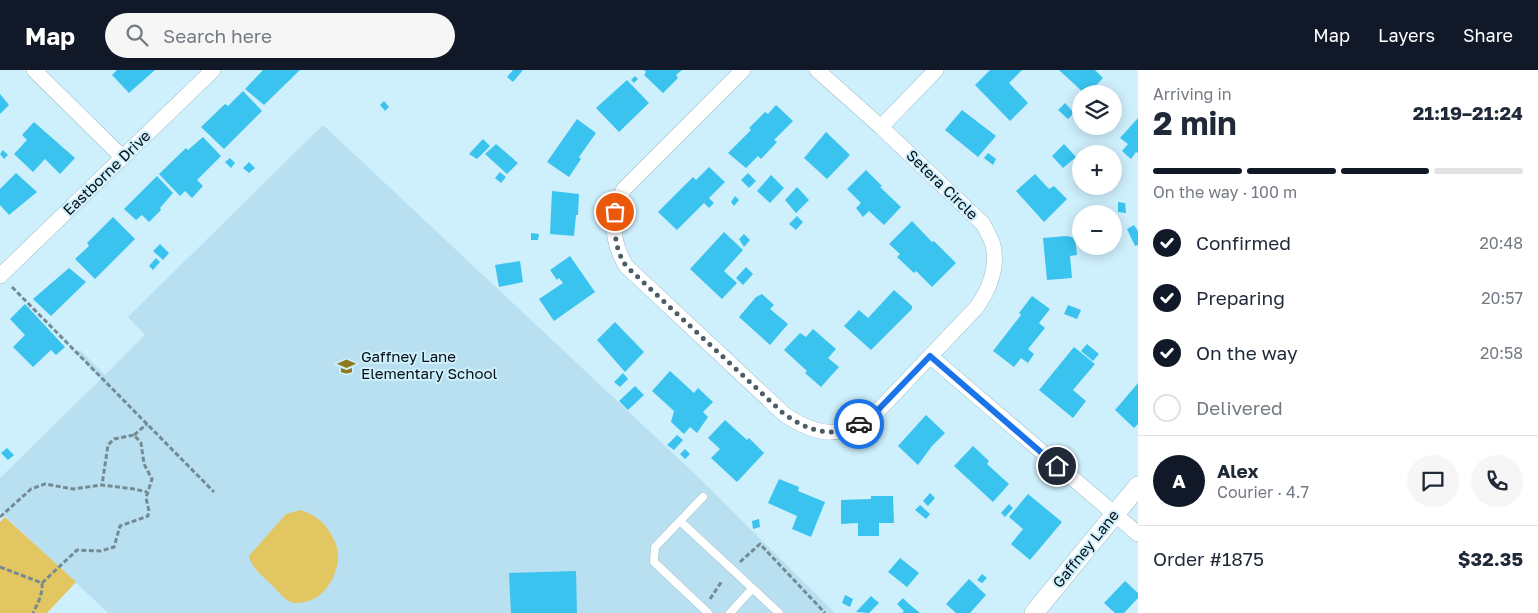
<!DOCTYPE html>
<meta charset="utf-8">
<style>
body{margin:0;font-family:"Golos Text",sans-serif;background:#f6f6f7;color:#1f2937;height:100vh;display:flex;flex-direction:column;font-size:19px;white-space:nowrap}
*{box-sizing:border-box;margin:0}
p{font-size:16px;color:#747a83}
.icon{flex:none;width:28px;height:28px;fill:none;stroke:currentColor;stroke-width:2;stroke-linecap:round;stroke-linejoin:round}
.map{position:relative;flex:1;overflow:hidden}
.drawer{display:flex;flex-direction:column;background:#fff;width:400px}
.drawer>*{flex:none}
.buttons{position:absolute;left:1072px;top:15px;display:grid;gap:10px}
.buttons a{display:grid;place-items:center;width:50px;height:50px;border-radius:50%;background:#fff;box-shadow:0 2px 12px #0003;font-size:25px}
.pin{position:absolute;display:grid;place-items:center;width:42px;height:42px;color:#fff;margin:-21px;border:2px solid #fff;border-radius:50%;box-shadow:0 1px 5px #0007}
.courier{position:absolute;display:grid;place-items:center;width:50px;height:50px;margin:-25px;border:4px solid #1a73e8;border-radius:50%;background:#fff;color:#222;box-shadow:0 1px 6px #0007}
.headline em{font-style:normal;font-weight:700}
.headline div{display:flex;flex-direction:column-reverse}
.headline{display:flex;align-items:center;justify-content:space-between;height:85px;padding:0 15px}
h1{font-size:32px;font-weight:700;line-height:38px}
.bar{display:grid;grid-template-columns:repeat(4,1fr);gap:8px 5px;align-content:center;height:60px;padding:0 15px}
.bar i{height:6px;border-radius:4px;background:#e0e1e3}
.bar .current{background:#111827}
.bar p{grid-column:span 4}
.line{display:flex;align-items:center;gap:12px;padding:0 15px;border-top:1px solid #e0e1e3}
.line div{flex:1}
.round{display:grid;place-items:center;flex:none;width:52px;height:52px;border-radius:26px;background:#f6f6f7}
ol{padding:0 15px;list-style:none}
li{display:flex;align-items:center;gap:15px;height:55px}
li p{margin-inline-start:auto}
li .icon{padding:5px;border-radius:50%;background:#111827;color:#fff;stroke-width:4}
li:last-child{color:#747a83}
li i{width:28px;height:28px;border:2px solid #e0e1e3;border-radius:50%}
header{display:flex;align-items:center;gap:30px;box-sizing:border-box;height:70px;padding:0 25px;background:#111827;color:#fff}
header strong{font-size:24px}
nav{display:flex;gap:28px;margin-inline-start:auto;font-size:18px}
.search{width:350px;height:45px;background:#f6f6f7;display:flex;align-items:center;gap:12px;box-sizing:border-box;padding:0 18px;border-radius:28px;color:#747a83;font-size:19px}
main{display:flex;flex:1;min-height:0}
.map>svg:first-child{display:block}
.built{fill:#b8e0f1}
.green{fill:#e2c662}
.building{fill:#3ac3ef}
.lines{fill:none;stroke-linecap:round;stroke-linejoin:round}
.service-casing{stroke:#9dbcc9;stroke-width:9}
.minor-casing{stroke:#9dbcc9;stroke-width:16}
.tertiary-casing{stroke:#9dbcc9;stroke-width:20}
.path{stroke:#748b94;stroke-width:3;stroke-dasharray:5 2.5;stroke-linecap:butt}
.service{stroke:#fff;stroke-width:8}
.minor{stroke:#fff;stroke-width:15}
.tertiary{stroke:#fff;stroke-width:19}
.done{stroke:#4b5d65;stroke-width:5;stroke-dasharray:0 9}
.route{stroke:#1a73e8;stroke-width:6}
.labels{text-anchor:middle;stroke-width:4;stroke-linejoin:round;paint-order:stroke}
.street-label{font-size:15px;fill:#040e13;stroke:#ceeffc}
.poi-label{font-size:15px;fill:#040e13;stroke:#ceeffc;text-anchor:start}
</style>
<header>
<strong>Map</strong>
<div class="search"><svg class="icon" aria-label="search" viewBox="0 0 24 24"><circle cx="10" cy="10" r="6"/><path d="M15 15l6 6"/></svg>Search here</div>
<nav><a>Map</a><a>Layers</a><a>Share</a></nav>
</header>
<main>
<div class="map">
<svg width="1138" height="543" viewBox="0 0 1138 543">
<rect width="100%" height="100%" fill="#ceeffc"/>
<!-- built -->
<path class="built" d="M323 55 695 404 835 543H108L0 441V408L101 309 76 283 80 280 105 305 145 265 128 247Z"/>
<!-- green -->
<path class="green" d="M300 440C305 442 312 444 317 448 327 455 337 471 338 483 339 504 325 529 304 532 299 533 293 534 289 531 283 528 277 520 272 515 263 506 252 499 249 486L286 444Z
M5 447 76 512 47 543H0V452Z"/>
<!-- building -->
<path class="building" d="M117 0H155L129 23 112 5Z
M263 0H300L264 35 245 19Z
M513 0H523L513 12 507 7Z
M644 0H682L676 5 678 8 663 23 644 5 646 2Z
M990 0H1022L1009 13 1028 33 1010 51 975 15Z
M1059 0H1095L1103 8 1088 24H1085Z
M635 6 638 9 634 13 631 10Z
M627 10 649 33 619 62 596 38Z
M243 21 262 41 224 79 201 57 225 34 228 36Z
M0 24 9 35 0 44Z
M384 31 389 37 385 41 380 35Z
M1065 33 1074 43 1068 49 1058 40Z
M776 35 793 51 774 70 777 72 761 89 758 86 746 98 728 83 751 60 749 58 765 42 768 44Z
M962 40 996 66 978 87 945 60Z
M1138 48V83L1136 82 1131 89 1122 81 1128 74 1120 68Z
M577 49 596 63 579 87 581 89 569 107 547 92Z
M34 52 75 88 60 104 45 89 33 102 14 84 27 70 22 65Z
M826 62 850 85 827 109 804 88Z
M203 67 221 86 197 110 203 116 192 128 185 121 180 126 159 104 186 78 188 80Z
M483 69 490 76 477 89 469 84Z
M496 74 518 93 507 104 485 84Z
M1064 74 1076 87 1063 98 1052 86Z
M3 80 8 85 4 89 0 84Z
M988 83 996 89 993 95 984 88Z
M230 88 235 93 231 98 225 92Z
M249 92 255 98 249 103 243 98Z
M709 97 725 112 709 128 714 133 709 138 704 133 677 160 658 142 693 107 696 110Z
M866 100 882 116 880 117 901 137 884 155 869 141 863 147 856 138 861 133 847 119Z
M500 102 506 107 501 113 495 108Z
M16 103 37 122 9 145 0 135V119Z
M748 103 756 111 749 118 741 110Z
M1035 104 1049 119 1054 116 1067 129 1044 152 1016 121Z
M771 105 784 118 770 133 757 121Z
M157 106 173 123 160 138 161 140 149 152 142 145 136 150 124 139Z
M797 117 809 130 796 143 785 130Z
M552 121 579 124 578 145H576L574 166 550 164Z
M735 126 739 130 734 136 731 132Z
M1118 132 1125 133 1126 143 1118 142Z
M797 146 803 152 796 160 789 154Z
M113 147 135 169 95 209 75 189 89 176 87 173Z
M912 151 932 172 934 171 956 193 932 217 916 201 914 203 897 187 900 184 889 174Z
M1134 155 1138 161V175L1135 176 1127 159Z
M724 162 743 180 724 201 737 213 722 229 690 199Z
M531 163 539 164 538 170H531Z
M744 164 750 170 744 177 739 169Z
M1067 166 1075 168 1077 185 1070 186 1072 208 1047 210 1043 168Z
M160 174 169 183 163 190 153 181Z
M570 186 595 222 554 251 539 229 563 213 559 208 557 210 550 200Z
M156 188 160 192 153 200 149 196Z
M520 191 523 212 499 217 495 195Z
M746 197 753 204 743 215 736 208Z
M69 198 86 212 51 246 33 229Z
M894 220 912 236V239L871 280 844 256 859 240 868 248Z
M762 224 774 235 770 239 788 254 770 275 739 247 756 227Z
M1032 226 1050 239 1039 253 1045 258 1028 279 1034 284 1028 293 1021 288 1014 297 993 281 1021 245 1019 243Z
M25 234 65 277 56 285 51 280 33 297 13 277 25 265 10 249Z
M1068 235 1081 240 1077 249 1064 244Z
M615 252 644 282 625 302 597 270Z
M813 259 836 279 828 288 839 297 821 317 805 303 807 301 784 280 800 263 806 267Z
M1087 274 1099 284 1093 291 1081 281Z
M1074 277 1095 294 1073 320 1086 331 1073 348 1039 320Z
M670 301 694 323 698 318 713 332 703 342 708 347 697 363 690 357 684 364 671 352 674 341 652 321Z
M623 303 628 309 620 317 614 312Z
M1138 313V354L1134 358 1115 340Z
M635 316 644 325 628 340 619 331Z
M926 345 945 363 932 376 918 395 898 376Z
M725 350 747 370 749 368 764 383 737 412 711 388 720 379 708 368Z
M677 365 683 370 674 380 667 375Z
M973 376 989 391 987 394 1009 414 993 432 954 396Z
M7 378 14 385 8 390 1 383Z
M685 379 690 384 685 389 680 384Z
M779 409 799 417 798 421 825 432 811 467 792 459 797 446 768 433Z
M930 423 935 428 928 436 923 431Z
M1028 424 1062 452 1030 490 1011 474 1023 459 1009 447Z
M871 426H893L894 453H879V466H858V453L841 454V430L871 429Z
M1009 434 1013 438 1005 447 1001 443Z
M920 435 930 444 926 449 915 440Z
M759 449 760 457 753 459 752 451Z
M900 488 919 503 907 517 888 502Z
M576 501 577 543H511L509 503Z
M982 504 987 508 982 513 977 510Z
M969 509 986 525 970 543H956L946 534Z
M1125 511 1138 523V528L1124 543H1115L1104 533Z
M845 525 853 529 850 537 842 533Z
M871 526 879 533 869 543 856 542Z
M903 528 909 534 920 543H902L904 541 897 534Z"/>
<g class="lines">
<defs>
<path id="service" d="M703 427 655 477 654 492 708 543
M680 451 779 543
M730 543 752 519"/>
<path id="minor" d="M34 0 123 88
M743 0 624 119C621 126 616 134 615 142 611 160 617 181 626 196L784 344C819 368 843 369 877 342L976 238C989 220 998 198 993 175 991 168 986 160 983 154L881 57 817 0
M881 57 936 0
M0 206 213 0
M930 286 1138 464"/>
<path id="tertiary" d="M1034 543 1138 416"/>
</defs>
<!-- service casing -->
<use href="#service" class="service-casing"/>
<!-- minor casing -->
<use href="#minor" class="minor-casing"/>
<!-- tertiary casing -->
<use href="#tertiary" class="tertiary-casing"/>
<!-- path -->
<path class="path" d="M12 217 214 422
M134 365 147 354
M0 447 31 419 45 414 73 419 102 415 134 419 147 422
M740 492 760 474 825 543
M0 497 42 513C43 524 38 533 33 543
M42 513 77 480 101 481 114 477 120 456 148 446 149 441 146 428 152 409 144 394 141 373 134 365 114 369 108 375 102 415
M710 529 722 511"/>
<!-- service -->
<use href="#service" class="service"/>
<!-- minor -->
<use href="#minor" class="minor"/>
<!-- tertiary -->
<use href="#tertiary" class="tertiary"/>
</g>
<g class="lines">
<!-- done -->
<path class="done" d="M615 142C615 164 614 177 626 196L784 344C809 361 831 369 859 354"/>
<!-- route -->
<path class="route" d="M859 354 876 342 930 286 1057 396"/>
</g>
<!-- icons -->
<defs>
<symbol id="school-bare" viewBox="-9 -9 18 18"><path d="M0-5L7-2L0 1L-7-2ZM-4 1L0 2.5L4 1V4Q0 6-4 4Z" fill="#90791f" stroke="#ceeffc" stroke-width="2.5" paint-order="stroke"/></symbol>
</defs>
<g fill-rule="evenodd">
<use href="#school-bare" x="334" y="284" width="25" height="25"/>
</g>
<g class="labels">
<!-- street labels -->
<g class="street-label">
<text transform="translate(107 103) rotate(-44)" y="5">Eastborne Drive</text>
<text transform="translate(942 115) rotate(44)" y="5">Setera Circle</text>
<text transform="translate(1086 479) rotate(-51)" y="5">Gaffney Lane</text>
</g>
<!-- poi labels -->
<g class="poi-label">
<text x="361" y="292">Gaffney Lane<tspan x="361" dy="17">Elementary School</tspan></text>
</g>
</g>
</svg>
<div class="buttons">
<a><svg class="icon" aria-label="layers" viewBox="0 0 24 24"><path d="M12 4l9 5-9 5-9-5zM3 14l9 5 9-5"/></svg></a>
<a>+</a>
<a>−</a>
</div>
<div class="pin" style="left:615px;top:142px;background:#ea580c"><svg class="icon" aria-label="bag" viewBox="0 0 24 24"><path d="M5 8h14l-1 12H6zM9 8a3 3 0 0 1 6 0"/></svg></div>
<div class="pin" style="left:1057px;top:396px;background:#1f2937"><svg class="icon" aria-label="home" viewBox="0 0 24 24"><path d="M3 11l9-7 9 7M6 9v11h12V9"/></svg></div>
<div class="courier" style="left:859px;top:354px"><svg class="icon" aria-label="car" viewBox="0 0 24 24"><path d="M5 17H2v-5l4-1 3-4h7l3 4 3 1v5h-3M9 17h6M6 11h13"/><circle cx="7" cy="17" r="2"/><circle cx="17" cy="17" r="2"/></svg></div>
</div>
<section class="drawer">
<div class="headline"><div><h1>2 min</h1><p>Arriving in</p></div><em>21:19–21:24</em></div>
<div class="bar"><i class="current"></i><i class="current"></i><i class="current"></i><i></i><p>On the way · 100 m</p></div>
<ol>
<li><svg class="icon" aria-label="check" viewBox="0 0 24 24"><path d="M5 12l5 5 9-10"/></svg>Confirmed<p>20:48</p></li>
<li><svg class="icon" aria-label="check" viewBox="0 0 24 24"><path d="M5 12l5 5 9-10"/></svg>Preparing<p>20:57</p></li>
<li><svg class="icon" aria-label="check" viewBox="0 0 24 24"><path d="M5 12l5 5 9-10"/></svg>On the way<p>20:58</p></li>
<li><i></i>Delivered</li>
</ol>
<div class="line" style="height:90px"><b class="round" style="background:#111827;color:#fff">A</b><div><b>Alex</b><p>Courier · 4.7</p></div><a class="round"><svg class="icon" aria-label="chat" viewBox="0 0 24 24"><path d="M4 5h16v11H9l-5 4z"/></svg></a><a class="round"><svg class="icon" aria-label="phone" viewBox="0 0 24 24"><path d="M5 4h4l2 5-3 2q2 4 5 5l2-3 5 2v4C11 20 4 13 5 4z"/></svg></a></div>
<div class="line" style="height:65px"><div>Order #1875</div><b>$32.35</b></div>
</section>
</main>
